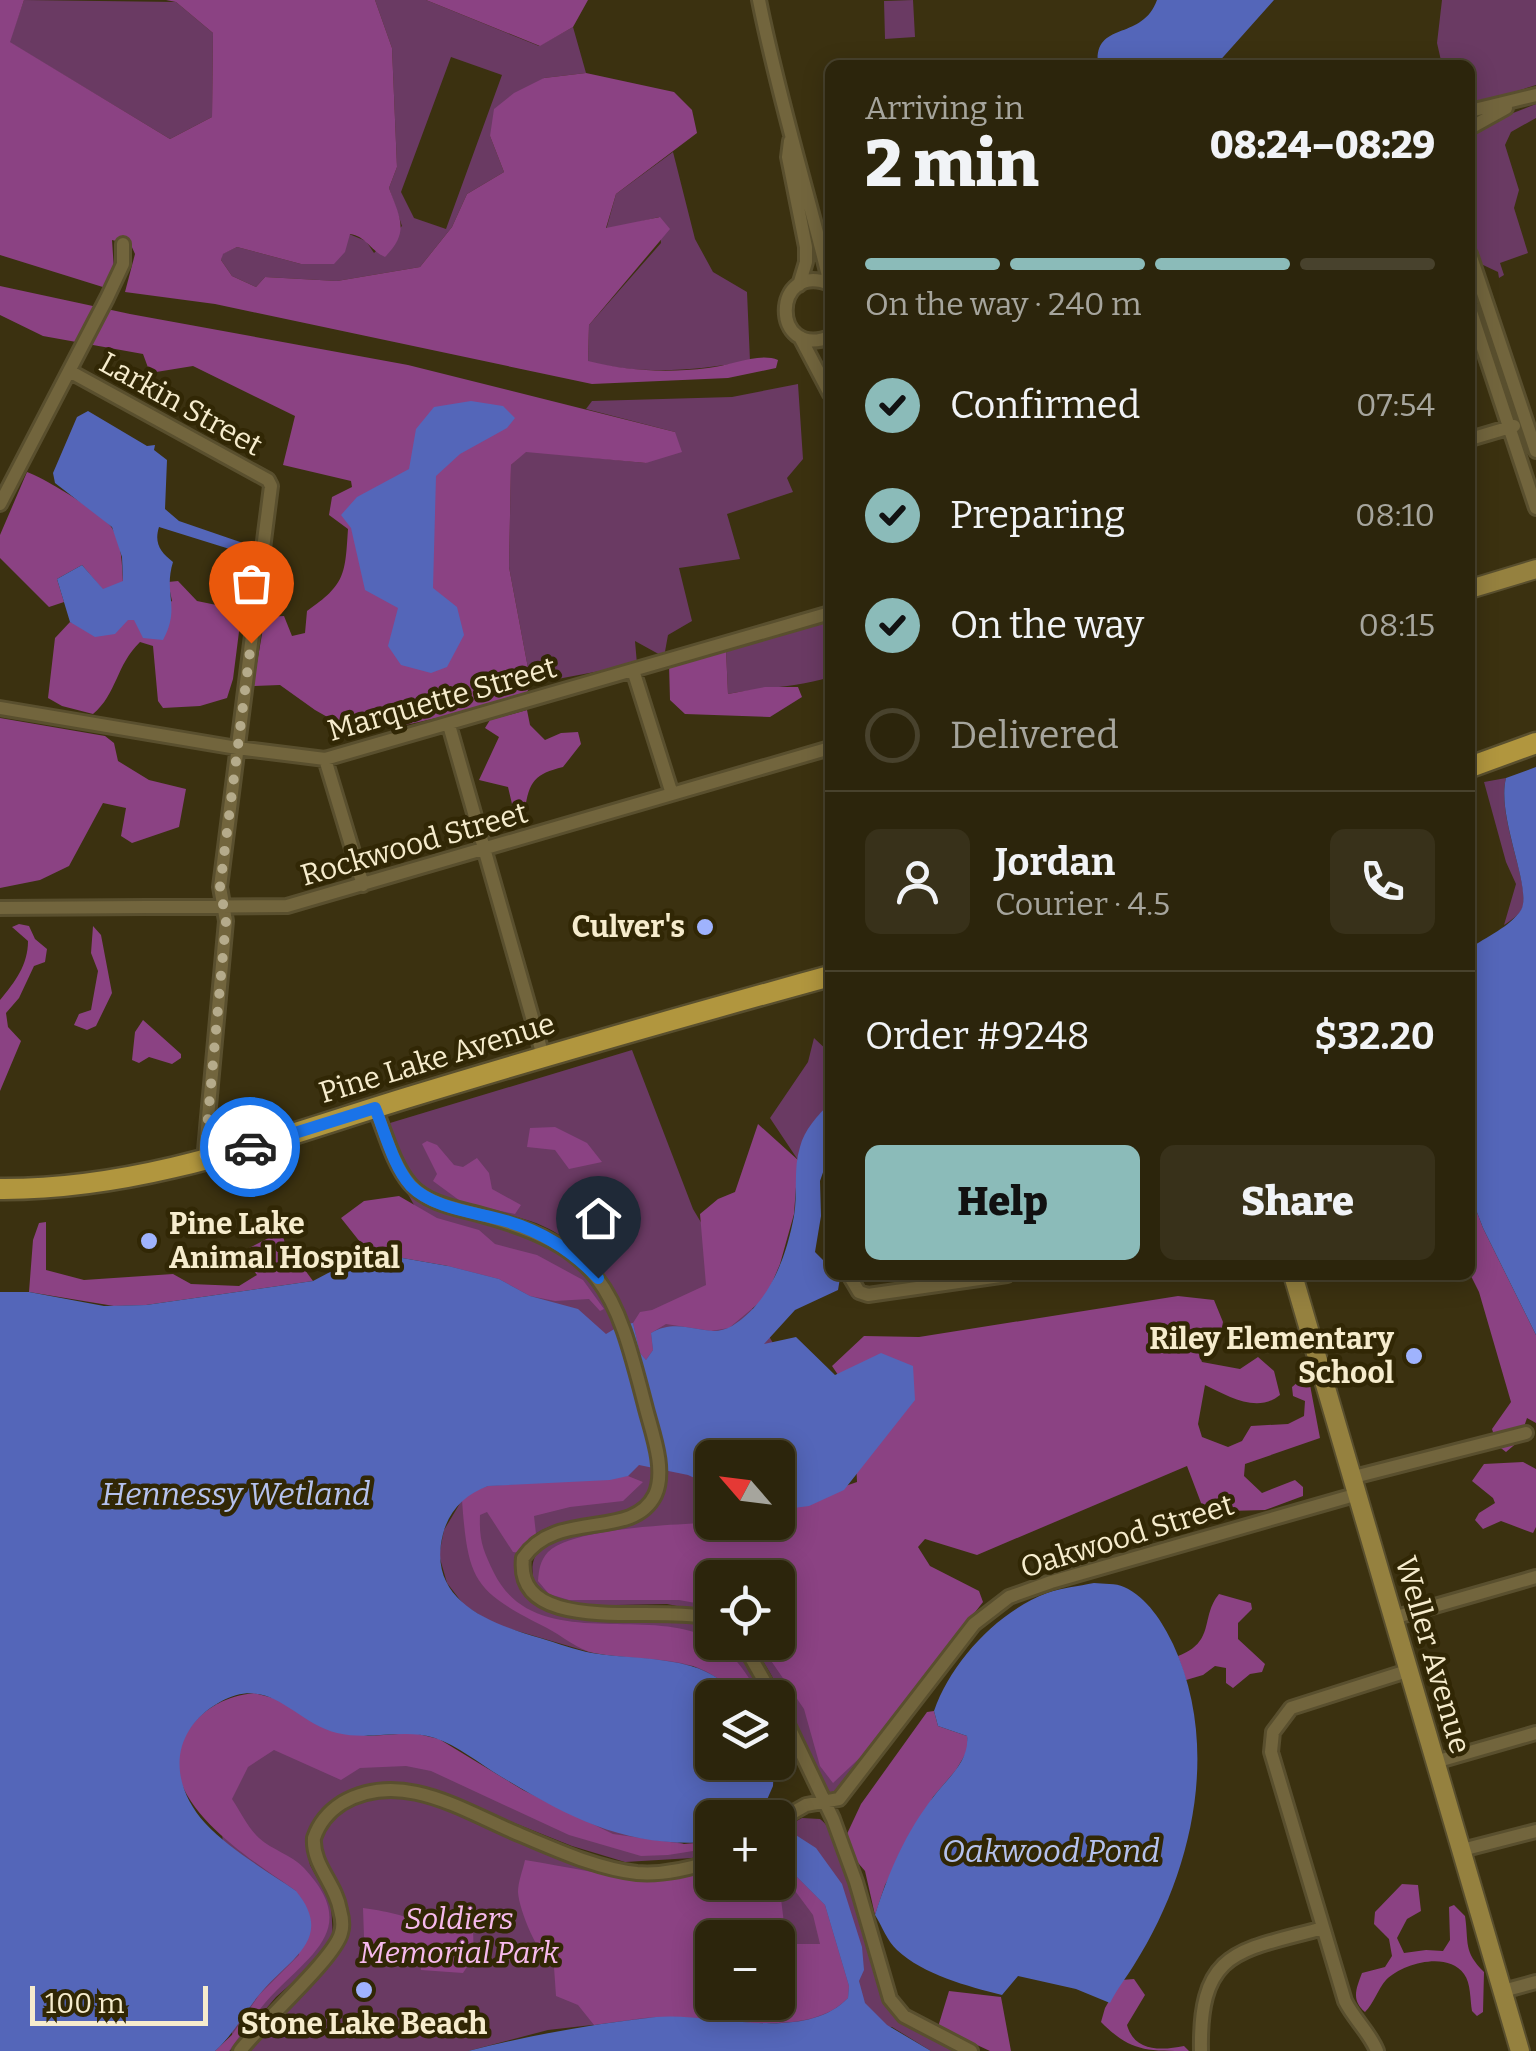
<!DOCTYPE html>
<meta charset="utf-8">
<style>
body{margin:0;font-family:Bitter,serif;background:#38311a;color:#f1f3f6;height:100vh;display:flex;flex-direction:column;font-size:38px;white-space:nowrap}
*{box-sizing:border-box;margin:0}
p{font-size:32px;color:#a6a59d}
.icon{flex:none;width:55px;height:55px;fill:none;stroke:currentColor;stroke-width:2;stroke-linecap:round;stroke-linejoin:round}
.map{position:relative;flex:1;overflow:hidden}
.sheet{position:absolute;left:825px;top:60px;width:650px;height:1220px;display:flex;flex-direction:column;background:#2c250c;border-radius:15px;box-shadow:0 5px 25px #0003,0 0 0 2px #48422d}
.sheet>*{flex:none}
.needle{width:65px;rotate:298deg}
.buttons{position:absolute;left:695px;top:1440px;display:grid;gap:20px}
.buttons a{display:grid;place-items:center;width:100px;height:100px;border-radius:15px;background:#2c250c;box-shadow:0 5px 25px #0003,0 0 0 2px #48422d;font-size:50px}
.scale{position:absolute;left:30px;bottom:25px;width:178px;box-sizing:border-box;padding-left:10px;border:5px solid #f6eccd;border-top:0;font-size:28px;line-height:35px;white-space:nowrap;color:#f6eccd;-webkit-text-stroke:8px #312705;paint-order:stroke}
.pin{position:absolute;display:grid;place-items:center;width:85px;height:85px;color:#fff;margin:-102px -42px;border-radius:50% 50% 50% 0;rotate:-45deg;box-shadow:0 0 10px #0007}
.pin .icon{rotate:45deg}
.courier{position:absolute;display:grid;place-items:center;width:100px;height:100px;margin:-50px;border:8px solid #1a73e8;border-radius:50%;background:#fff;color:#222;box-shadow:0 2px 12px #0007}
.overview em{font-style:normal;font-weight:800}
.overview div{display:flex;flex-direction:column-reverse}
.overview{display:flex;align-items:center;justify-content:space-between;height:170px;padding:0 40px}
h1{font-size:65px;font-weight:800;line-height:75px}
.bar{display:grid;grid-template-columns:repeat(4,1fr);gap:15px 10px;align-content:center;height:120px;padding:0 40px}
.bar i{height:12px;border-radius:8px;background:#48422d}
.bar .on{background:#8bbbb9}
.bar p{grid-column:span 4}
.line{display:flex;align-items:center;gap:25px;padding:0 40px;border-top:2px solid #48422d}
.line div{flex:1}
.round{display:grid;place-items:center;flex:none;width:105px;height:105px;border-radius:15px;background:#38311a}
ol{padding:0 40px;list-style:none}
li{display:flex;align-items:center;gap:30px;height:110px}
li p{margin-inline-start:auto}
li .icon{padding:10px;border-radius:50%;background:#8bbbb9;color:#111;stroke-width:4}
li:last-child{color:#a6a59d}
li i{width:55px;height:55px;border:5px solid #48422d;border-radius:50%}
.cta{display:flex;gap:20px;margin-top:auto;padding:20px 40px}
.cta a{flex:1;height:115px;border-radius:15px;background:#8bbbb9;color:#111;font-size:40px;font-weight:800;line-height:115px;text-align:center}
.cta a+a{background:#38311a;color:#f1f3f6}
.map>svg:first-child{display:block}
.green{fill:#6a3a63;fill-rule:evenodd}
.forest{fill:#8b4283;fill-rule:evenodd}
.water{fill:#5466b9}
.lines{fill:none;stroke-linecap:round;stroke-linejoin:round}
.street-casing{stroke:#594f2e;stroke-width:18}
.secondary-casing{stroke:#594f2e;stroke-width:22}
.primary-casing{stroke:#594f2e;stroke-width:25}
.street{stroke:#72653d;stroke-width:12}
.secondary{stroke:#95813f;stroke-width:18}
.primary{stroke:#b1963e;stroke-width:20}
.done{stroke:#b5ab8b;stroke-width:10;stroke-dasharray:0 18}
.route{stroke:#1a73e8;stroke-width:12}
.poi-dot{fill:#9fb3fd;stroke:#312705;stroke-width:4}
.labels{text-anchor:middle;stroke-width:9;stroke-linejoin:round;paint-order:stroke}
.street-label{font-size:30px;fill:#f6eccd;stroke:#312705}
.poi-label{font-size:30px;font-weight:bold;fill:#f6eccd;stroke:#312705;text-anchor:end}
.park-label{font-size:30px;font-style:italic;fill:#f7baed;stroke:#312705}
.water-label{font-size:32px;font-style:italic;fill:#b5c2ee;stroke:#312705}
</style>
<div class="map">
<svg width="1536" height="2051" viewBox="0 0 1536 2051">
<rect width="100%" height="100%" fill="#3b3110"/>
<!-- green -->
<path class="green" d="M24 0 176 2 213 33 212 117 170 139 9 42Z
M375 0H426L539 46 573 27 586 73 544 78 490 136 504 172 467 194 452 227 420 267 337 281 265 277 256 287 232 276 221 260 222 254 237 247 301 264 349 234 366 241 374 253 402 226 389 188 397 167 392 48ZM451 57 502 75 446 229 414 218 401 192Z
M913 0 915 37 885 39 884 1Z
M1442 0H1536V85L1495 98 1470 102V65H1442L1437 43Z
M1536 104V118L1511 132 1505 145 1519 190 1514 208 1528 253 1500 263 1504 275 1499 278 1498 272 1481 264 1470 234V135L1482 125Z
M673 152 695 239 713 272 747 292 750 361C692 371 645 375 588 362L589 325 661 243 659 217 606 230 616 194Z
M798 384 803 459 787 478 793 492 727 514 740 559 679 568 692 621 668 635 664 657 635 641 637 664 531 684 509 567 511 465 526 451 646 463 675 432 586 409 592 401 732 397Z
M830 618V677C796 688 762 687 728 694L726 650Z
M1506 778C1496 817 1532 888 1522 909 1519 915 1510 921 1504 925L1516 884 1506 862 1484 782Z
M814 1038 830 1053V1103C814 1120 801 1137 798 1160L770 1118 808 1062Z
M632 1050 693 1209 773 1343 819 1502 894 1719 838 1793H827L820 1785C801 1735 782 1687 751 1643L778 1642V1578H712V1613L667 1604 564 1606 535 1586C512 1506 653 1555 666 1485 672 1451 638 1352 624 1317 611 1282 585 1250 553 1231 499 1200 427 1220 399 1151 395 1142 391 1133 390 1123ZM712 1458H778V1522H712Z
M404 1187C458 1228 538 1221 586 1274 594 1283 603 1294 608 1305 623 1339 654 1437 653 1472 653 1483 649 1492 642 1500 618 1524 578 1516 549 1527 533 1533 523 1543 519 1558 500 1633 622 1614 662 1617 677 1618 692 1621 707 1624L712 1627V1642L735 1643 768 1697H744L720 1679 693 1666 589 1652 494 1624 464 1605 447 1583 439 1555 444 1530 462 1500 448 1266Z
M216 1704 684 1844 712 1842V1853L692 1858 625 1862 572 1846 427 1788 384 1783 364 1787 341 1797 317 1817 306 1841 310 1865 331 1903 333 1939 309 1968 276 1997 230 2051H215L232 2035Z
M393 1797C426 1799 452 1811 482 1825 556 1859 630 1895 712 1869V1882H778V1831L802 1818 820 1819C846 1837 875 1964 886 2001L962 2051H931L892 2027 662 2017 548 2030 468 2051H249C268 2030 287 2008 306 1987 321 1972 339 1959 346 1939 359 1897 294 1852 335 1816 351 1803 372 1797 393 1797ZM712 1938H778V2002H712Z"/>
<!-- forest -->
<path class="forest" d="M0 0H24L10 42 170 139 212 117 213 33 176 2 166 0H375L392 48 397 167 389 188C400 218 410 232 385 257 371 251 366 236 350 234L345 252 334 264H301L237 247 223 254 221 260 232 276 256 287 265 277 337 281 420 267 452 227 467 194 504 172 490 136 494 109 514 93 544 78 586 73 674 92 692 110 697 133 616 194 606 228 660 217 670 229 589 325 588 361C628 371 666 373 708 368 730 366 759 352 778 360L776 368 728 378 592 384 215 304 125 292 135 254 131 245 112 240 114 270 106 288 0 255Z
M426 0H588L573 27 540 46Z
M0 286 130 314 408 365 675 432 682 452 646 463 526 452 511 465 509 567 531 684 524 698 410 724 352 731 315 710 280 685 253 686 265 617 284 616 292 636 305 633 307 611C346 584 345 574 348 529L329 515 332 497 352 487 351 481 283 465 295 416 193 366 150 373 143 354 43 336 0 315Z
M27 472C45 478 103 514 112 528 122 543 122 565 123 582L103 590 82 565 57 579 64 602 49 607 0 558V535Z
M178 581 197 601 236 609 241 616 233 679 227 698 200 706 163 708 158 701 153 646 140 642C116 665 117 694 93 714L62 706 48 698 55 638 70 622C103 634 144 615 172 601L168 582Z
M720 649 726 650 728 694 765 687H798L802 697 770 717 685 714 670 700 669 664Z
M527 710 530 725 545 740 561 733 578 732 581 744 563 767C535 774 529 781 525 810L512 804 508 787 479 780 499 737 485 728 490 720Z
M0 718 105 736 114 743 118 761 149 780 186 789 179 827 132 843 121 836 126 808 103 803 69 866 40 880 0 888Z
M19 924 29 926 35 939 47 949 45 962 34 966 19 998 6 1013 8 1027 21 1041 0 1091V1000C15 982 28 965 28 941L12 927Z
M93 926 101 935 112 993 96 1026 87 1030 74 1025 79 1014 91 1010 98 971 91 953Z
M143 1020 181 1054V1058L172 1064 149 1057 139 1063 132 1060 135 1032Z
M758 1124 798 1160 794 1214 780 1264 766 1297 729 1328 711 1331 666 1324 651 1333 653 1350 646 1360 640 1353 633 1323 640 1312 652 1310 706 1285 700 1214 718 1199 735 1192Z
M555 1127 587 1143 602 1162 569 1169 555 1150 527 1147 530 1128Z
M427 1141 437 1145 454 1165 463 1167 477 1158 489 1173 492 1189 521 1205 515 1214 463 1203 433 1181 437 1174 422 1144Z
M1470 1194 1483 1228 1536 1335V1423L1527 1418 1519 1441 1506 1452 1497 1445 1492 1429 1511 1402 1479 1292 1470 1274Z
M399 1196 437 1218 479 1230 495 1244 537 1255 583 1280 604 1309 600 1311 589 1299 555 1301 530 1296 499 1279 448 1266 368 1252 341 1218 364 1201Z
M46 1222V1270L84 1280 173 1274 191 1284 239 1286 257 1275 246 1261 249 1248 282 1231 290 1266H302L313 1281 146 1305 114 1306 29 1292 33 1240 39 1223Z
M1178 1296 1214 1300 1223 1322 1220 1337H1211L1200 1330 1192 1337 1202 1362 1240 1369 1258 1357 1274 1371 1280 1395C1257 1414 1228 1396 1205 1385L1198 1424 1202 1437 1228 1447 1242 1441 1251 1426 1288 1424 1304 1416 1305 1401 1293 1396 1292 1387 1298 1382 1310 1385 1320 1438 1245 1464 1244 1476 1262 1493 1295 1480 1303 1487V1496L1265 1510 1228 1511 1206 1516 1187 1466 977 1555 925 1539 918 1547 930 1566 979 1591 983 1602 867 1751 833 1783 820 1766 804 1709 759 1643 778 1642V1578H712V1606L679 1600H569L549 1594 538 1581C539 1569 540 1561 548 1552 579 1522 733 1522 778 1522V1495L825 1493 857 1482 853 1397 832 1366 864 1336 919 1337Z
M1523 1462 1536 1469V1527L1533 1533 1501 1521 1483 1529 1475 1520 1479 1513 1495 1503 1493 1498 1472 1481 1484 1464Z
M628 1476 643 1482 623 1501 570 1507 534 1516 536 1534 529 1538 520 1553 513 1552 487 1512 480 1515C479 1541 483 1550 494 1573 532 1649 632 1610 697 1633 727 1644 746 1670 760 1697 733 1697 720 1674 693 1666 661 1657 626 1659 594 1653 579 1650 562 1636 547 1628 474 1591 468 1582 462 1500L471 1492 488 1486Z
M1219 1594 1251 1603 1252 1609 1238 1623V1639L1265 1664 1262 1672 1250 1674 1233 1688 1226 1683V1668L1215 1666 1203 1675 1186 1680 1178 1656C1216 1642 1200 1617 1219 1594Z
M254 1693 277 1699 315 1723 368 1736 414 1733 439 1739 523 1790 613 1834 684 1844 712 1842V1848L668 1855 641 1856 569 1835 431 1771 406 1766 360 1768 341 1780 274 1750 248 1767 232 1799C240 1811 248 1828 259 1838 272 1850 292 1855 304 1868 357 1925 317 1950 277 1990 259 2008 244 2030 229 2051H215L232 2035 259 1995 299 1955 296 1891C254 1861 141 1794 189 1729 205 1707 227 1696 254 1693Z
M934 1711 938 1726 967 1736 969 1748 956 1770 933 1797 885 1885 875 1915 865 1871 847 1850 846 1836 861 1804 927 1712Z
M778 1858 825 1905 849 1986 848 1998C808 2040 719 2017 665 2017 642 2017 617 2022 594 2025L578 2005 556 1996 554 1967C539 1957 519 1911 518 1892 518 1881 523 1870 525 1860 590 1870 648 1889 712 1869V1882L772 1883 780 1891 784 1923 796 1944H820L813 1915 778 1868ZM712 1938H778V2002H712Z
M1402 1884 1418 1885 1421 1911 1407 1919 1397 1938 1404 1953 1426 1950 1443 1951 1450 1940 1449 1907 1454 1905 1465 1916C1469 1943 1463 1951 1484 1972L1483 2012 1477 2016 1472 2011C1470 2000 1471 1983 1464 1974 1448 1951 1403 1963 1386 1980 1378 1989 1374 2003 1365 2012 1351 2000 1356 1989 1362 1973L1385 1967 1392 1956 1389 1939 1374 1924 1375 1912Z
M363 1908C392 1912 407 1916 434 1928 443 1932 461 1929 473 1931 474 1949 474 1958 463 1973L421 1970 420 1962 414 1959 411 1967 374 1947 364 1937Z
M1134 1979 1145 1995 1127 2025C1134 2051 1160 2051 1184 2046L1189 2051C1144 2051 1130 2051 1101 2022L1105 2008 1121 1980Z
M949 1991 1001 1997 1011 2051H990L938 2027Z"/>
<!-- water -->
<path class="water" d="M1157 0H1274L1216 65H1098C1093 20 1142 42 1157 0Z
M471 401 503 406 515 418 507 428 460 454 436 476 433 588 457 607 464 635 447 667 431 673 401 665 388 646 398 608 365 590 351 528 341 515 357 497 409 469 416 429 434 407Z
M88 411 147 446 155 445 154 450 167 460 165 509 179 521 243 543 244 546 236 551 159 527C154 543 160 552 173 562 163 594 181 607 163 640L143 638 134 620H128L115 634 95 637 70 622 57 579 82 565 103 589 123 581 122 557 112 527 55 483 53 473 77 417Z
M1536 767V1335L1483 1228 1470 1194V948C1485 938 1511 926 1521 910 1533 889 1496 817 1506 778Z
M830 1103V1152L820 1181 821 1216 815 1252 830 1267V1275L840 1278 838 1290 795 1310 764 1344 796 1337 835 1375 881 1353 913 1366 915 1400 844 1490 809 1506 778 1510V1458H712V1486L688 1475 639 1465 628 1476 610 1480 488 1486C466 1494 449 1510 443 1534 426 1601 490 1623 540 1638 557 1643 575 1650 592 1653 625 1658 659 1657 691 1666 712 1672 728 1685 744 1697L712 1698V1762L774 1763 773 1786 766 1802 788 1830 816 1848 842 1884 862 1947 864 1970 859 1981 865 2003 887 2025 931 2051H468C531 2035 592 2024 656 2017 713 2012 804 2044 848 1998L849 1986 825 1905 778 1858V1818H712V1842C626 1848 572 1819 500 1776 480 1764 457 1745 435 1738 403 1728 370 1741 337 1733 293 1722 271 1674 220 1702 170 1730 168 1782 205 1823 230 1850 266 1870 296 1891 336 1940 288 1959 259 1995 243 2014 234 2034 215 2051H0V1292H29L104 1306 146 1305 313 1281 368 1252 448 1266 499 1279 530 1296 578 1309 606 1334 621 1325 633 1323 640 1353 646 1360 653 1350 651 1333C682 1315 707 1341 732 1326 770 1302 786 1258 794 1216 798 1193 793 1169 800 1147 804 1130 818 1115 830 1103Z
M1094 1583C1103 1584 1116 1583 1124 1587 1147 1597 1163 1623 1173 1644 1221 1747 1193 1872 1134 1965 1126 1978 1117 1989 1110 2003L1076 1989 1018 1976 1002 1995C967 1986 924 1975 897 1950 887 1941 882 1926 875 1915 889 1871 906 1832 934 1796 948 1778 970 1760 967 1736L938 1726 934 1711C951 1662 997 1612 1047 1593 1061 1588 1079 1586 1094 1583Z"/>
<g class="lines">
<defs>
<path id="street" d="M759 0C778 96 807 189 830 284
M1470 111 1536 95
M1470 128 1506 108
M790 141 788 157 806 247V262L799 285
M1470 254 1536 451
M830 284C772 260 770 360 830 337
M1470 309 1536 508
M800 337 830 394
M71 372 268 480 271 486 220 887 226 921 204 1161
M1470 439 1514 426
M0 504 107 298 123 264V244
M633 670 672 794
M0 708 237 748 325 759 830 613
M449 725 543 1056
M325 759 363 885
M0 908 287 906 830 748
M375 1108C385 1132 393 1164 410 1184 426 1203 455 1208 478 1214 602 1247 615 1288 645 1405 651 1430 667 1469 655 1495 632 1541 557 1508 523 1558 514 1639 661 1603 712 1619
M849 1275 859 1292 868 1295 1007 1275
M1354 1477 1526 1433
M1393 1618 1536 1577
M742 1642 774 1698
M778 1704 833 1819 856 1882 890 1999 904 2016 971 2051
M1435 1762 1536 1733
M778 1821 806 1805 839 1799 974 1624 1009 1597 1051 1582 1358 1494
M1462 1850 1536 1831
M1503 1991 1536 1982
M240 2051C260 2024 335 1958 341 1933 343 1927 342 1917 340 1910 336 1884 312 1865 314 1838 319 1823 328 1812 342 1803 402 1768 465 1812 521 1835 557 1850 598 1869 637 1873 663 1875 689 1869 712 1861
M1201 2051C1199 1949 1239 1951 1323 1928
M1377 2051C1370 2033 1354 2019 1345 2001L1271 1752 1273 1732 1291 1708 1407 1671"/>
<path id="secondary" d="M1470 589 1536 569
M1293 1275 1520 2051"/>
<path id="primary" d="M1470 767 1536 743
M0 1189C142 1190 273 1139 406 1098 547 1055 688 1015 830 976"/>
</defs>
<!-- street casing -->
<use href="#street" class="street-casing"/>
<!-- secondary casing -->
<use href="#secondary" class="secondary-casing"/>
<!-- primary casing -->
<use href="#primary" class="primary-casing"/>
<!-- street -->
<use href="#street" class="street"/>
<!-- secondary -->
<use href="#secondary" class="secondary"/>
<!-- primary -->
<use href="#primary" class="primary"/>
</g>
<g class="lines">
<!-- done -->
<path class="done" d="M250 1147 204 1161 226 921 220 887 251 643"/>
<!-- route -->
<path class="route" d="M250 1147 375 1108C385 1132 393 1166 411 1186 434 1209 475 1212 506 1221 543 1232 572 1250 598 1278"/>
</g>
<!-- markers -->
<g class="poi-dot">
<circle cx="705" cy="927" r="10"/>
<circle cx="149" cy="1241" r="10"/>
<circle cx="1414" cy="1356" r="10"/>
<circle cx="364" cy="1990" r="10"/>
</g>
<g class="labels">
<!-- street labels -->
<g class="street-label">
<text transform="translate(181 404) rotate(29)" y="10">Larkin Street</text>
<text transform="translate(442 699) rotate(-16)" y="10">Marquette Street</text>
<text transform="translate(414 844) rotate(-16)" y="10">Rockwood Street</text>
<text transform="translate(437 1058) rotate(-17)" y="10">Pine Lake Avenue</text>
<text transform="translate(1127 1536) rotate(-17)" y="10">Oakwood Street</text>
<text transform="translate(1433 1655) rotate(74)" y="10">Weller Avenue</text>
</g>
<!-- poi labels -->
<g class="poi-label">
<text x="685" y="937">Culver's</text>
<text x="169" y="1234" text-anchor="start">Pine Lake<tspan x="169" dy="34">Animal Hospital</tspan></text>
<text x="1394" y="1349">Riley Elementary<tspan x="1394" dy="34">School</tspan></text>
<text x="364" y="2034" text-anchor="middle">Stone Lake Beach</text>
</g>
<!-- park labels -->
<g class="park-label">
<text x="459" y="1929">Soldiers<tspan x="459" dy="34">Memorial Park</tspan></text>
</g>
<!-- water labels -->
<g class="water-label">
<text x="236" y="1505">Hennessy Wetland</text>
<text x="1051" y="1862">Oakwood Pond</text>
</g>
</g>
</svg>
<div class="buttons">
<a><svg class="needle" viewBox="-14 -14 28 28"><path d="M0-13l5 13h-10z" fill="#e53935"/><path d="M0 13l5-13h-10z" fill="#a6a59d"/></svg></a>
<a><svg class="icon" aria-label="locate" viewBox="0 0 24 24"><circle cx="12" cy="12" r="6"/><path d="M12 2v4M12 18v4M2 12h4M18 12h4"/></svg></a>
<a><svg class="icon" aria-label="layers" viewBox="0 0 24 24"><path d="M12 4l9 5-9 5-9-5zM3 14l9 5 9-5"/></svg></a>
<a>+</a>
<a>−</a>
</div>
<div class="scale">100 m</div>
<div class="pin" style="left:251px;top:643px;background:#ea580c"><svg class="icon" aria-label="bag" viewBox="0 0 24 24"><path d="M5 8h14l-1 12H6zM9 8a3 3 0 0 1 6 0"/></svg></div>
<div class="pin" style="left:598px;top:1278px;background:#1f2937"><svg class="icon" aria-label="home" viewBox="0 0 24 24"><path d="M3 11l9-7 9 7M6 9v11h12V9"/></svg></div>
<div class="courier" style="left:250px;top:1147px"><svg class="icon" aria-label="car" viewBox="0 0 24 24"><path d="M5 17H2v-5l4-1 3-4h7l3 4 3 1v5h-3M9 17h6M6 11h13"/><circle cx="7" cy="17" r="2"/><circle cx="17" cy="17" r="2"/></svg></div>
<section class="sheet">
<div class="overview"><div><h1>2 min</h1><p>Arriving in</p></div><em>08:24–08:29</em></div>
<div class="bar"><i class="on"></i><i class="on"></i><i class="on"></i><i></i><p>On the way · 240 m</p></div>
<ol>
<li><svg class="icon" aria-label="check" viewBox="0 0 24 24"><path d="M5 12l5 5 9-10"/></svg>Confirmed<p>07:54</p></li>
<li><svg class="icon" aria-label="check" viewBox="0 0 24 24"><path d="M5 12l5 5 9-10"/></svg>Preparing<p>08:10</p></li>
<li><svg class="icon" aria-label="check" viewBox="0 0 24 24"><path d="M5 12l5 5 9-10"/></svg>On the way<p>08:15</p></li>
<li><i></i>Delivered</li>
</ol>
<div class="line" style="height:180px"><a class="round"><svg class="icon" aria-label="person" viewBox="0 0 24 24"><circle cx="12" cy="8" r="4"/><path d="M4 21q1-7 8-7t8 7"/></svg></a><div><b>Jordan</b><p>Courier · 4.5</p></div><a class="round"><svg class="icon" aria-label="phone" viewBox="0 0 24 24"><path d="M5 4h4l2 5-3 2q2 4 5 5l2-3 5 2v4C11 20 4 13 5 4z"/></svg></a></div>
<div class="line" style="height:130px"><div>Order #9248</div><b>$32.20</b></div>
<div class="cta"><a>Help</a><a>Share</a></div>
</section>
</div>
